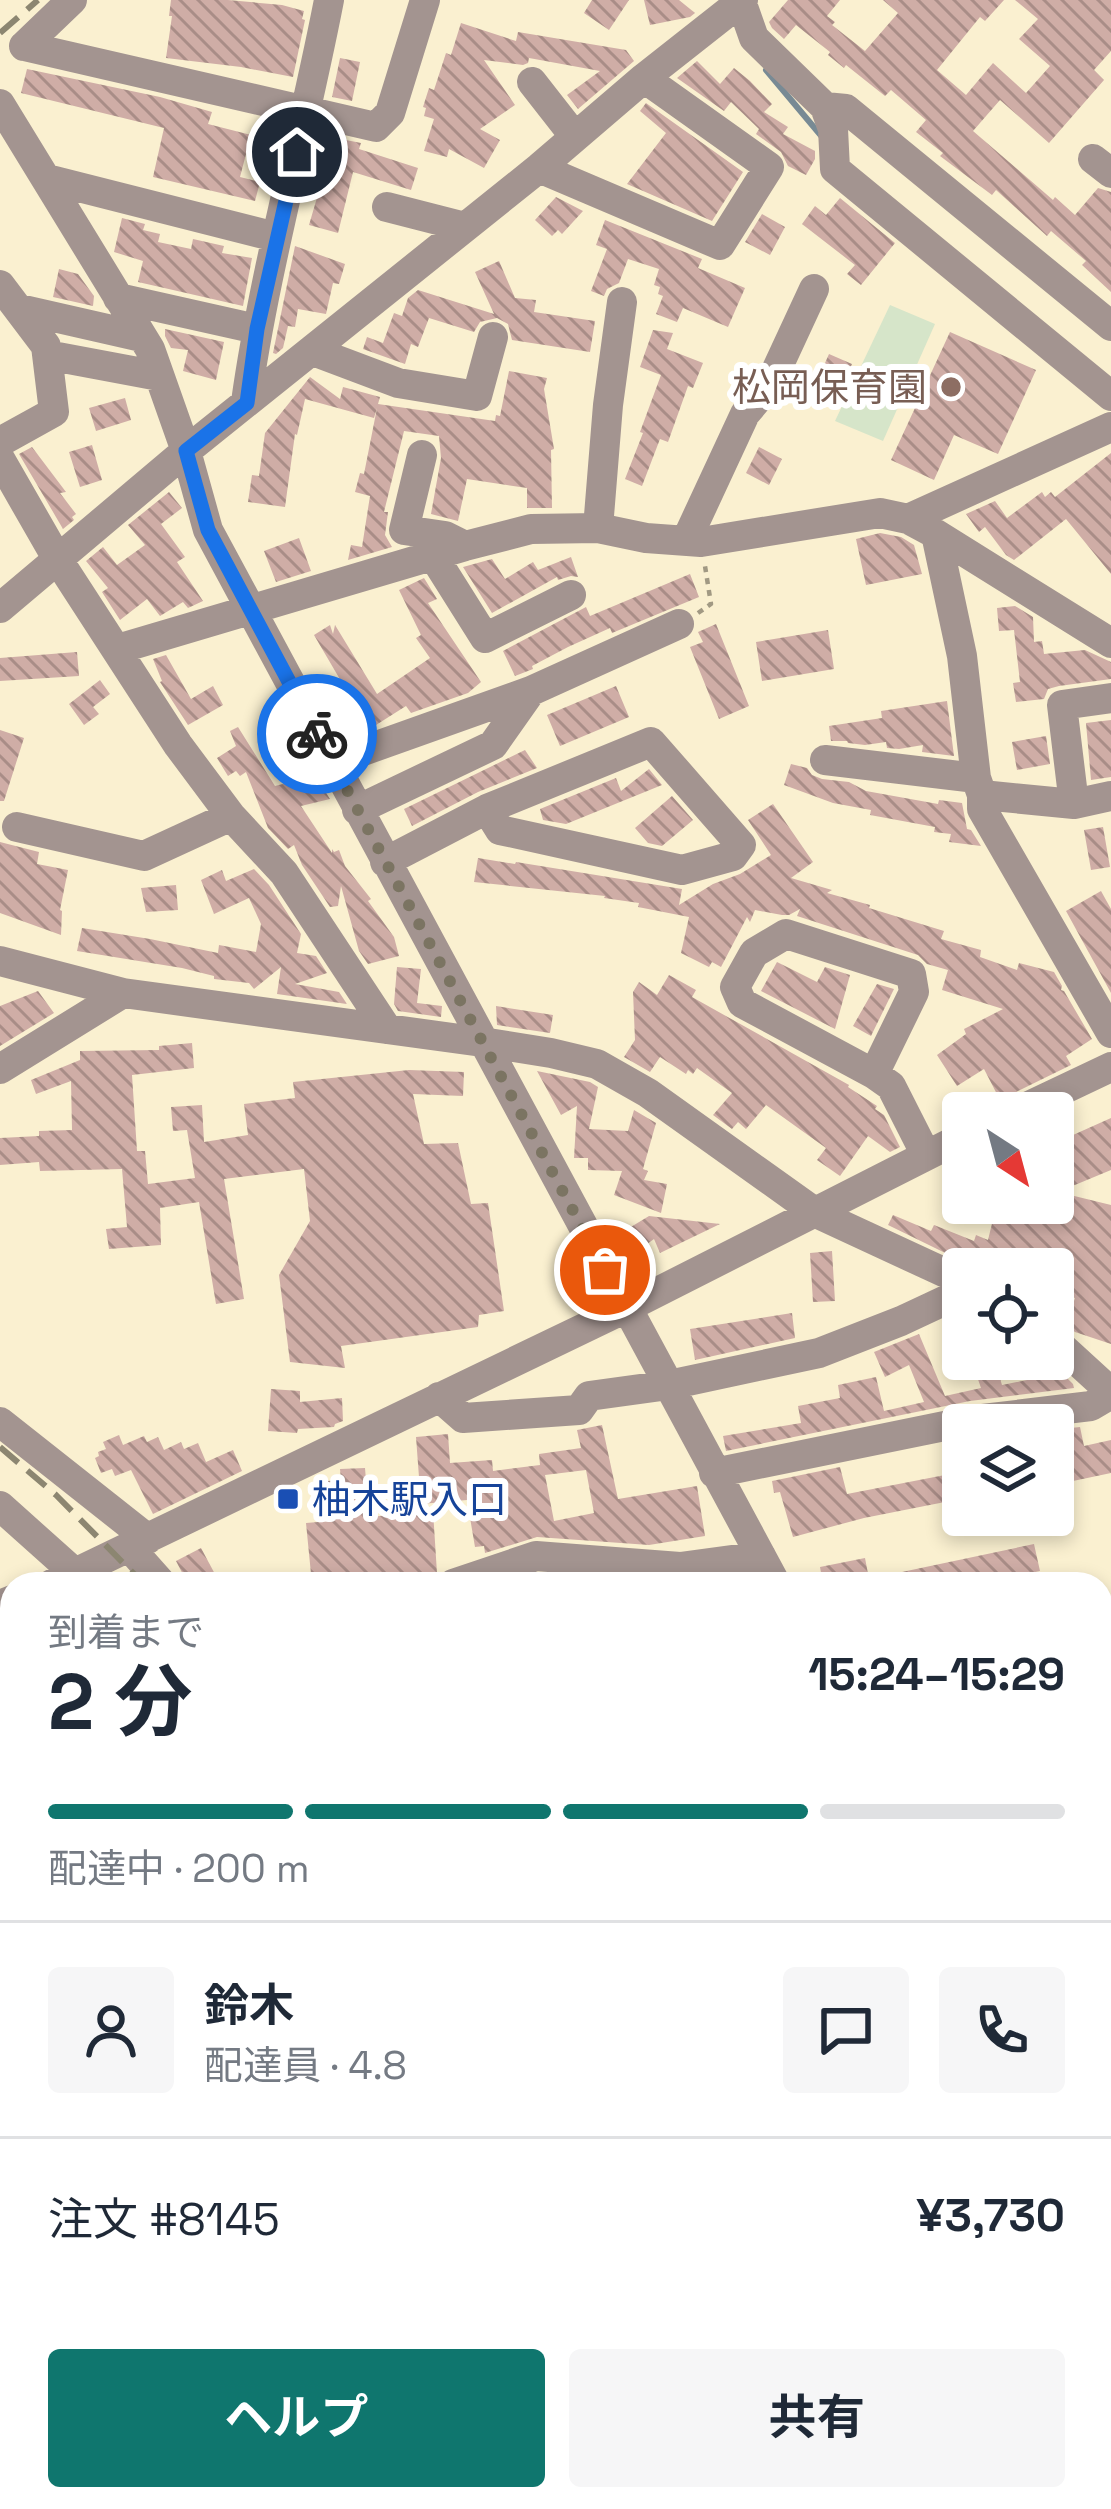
<!DOCTYPE html>
<html lang="ja">
<meta charset="utf-8">
<style>
body{margin:0;font-family:"Space Grotesk","Noto Sans JP",sans-serif;background:#f6f6f7;color:#1f2937;height:100vh;display:flex;flex-direction:column;font-size:45px;white-space:nowrap}
*{box-sizing:border-box;margin:0}
p{font-size:39px;color:#747a83}
.icon{flex:none;width:66px;height:66px;fill:none;stroke:currentColor;stroke-width:2;stroke-linecap:round;stroke-linejoin:round}
.map{position:relative;flex:1;overflow:hidden}
.details{position:absolute;left:0px;top:1572px;width:1113px;height:939px;display:flex;flex-direction:column;background:#fff;border-radius:36px 36px 0 0;box-shadow:0 6px 18px #0003}
.details>*{flex:none}
.needle{width:78px;rotate:144deg}
.controls{position:absolute;left:942px;top:1092px;display:grid;gap:24px}
.controls a{display:grid;place-items:center;width:132px;height:132px;border-radius:12px;background:#fff;box-shadow:0 6px 18px #0003;font-size:60px}
.pin{position:absolute;display:grid;place-items:center;width:102px;height:102px;color:#fff;margin:-51px;border:6px solid #fff;border-radius:50%;box-shadow:0 3px 12px #0007}
.courier{position:absolute;display:grid;place-items:center;width:120px;height:120px;margin:-60px;border:9px solid #1a73e8;border-radius:50%;background:#fff;color:#222;box-shadow:0 3px 15px #0007}
.summary em{font-style:normal;font-weight:700}
.summary div{display:flex;flex-direction:column-reverse}
.summary{display:flex;align-items:center;justify-content:space-between;height:204px;padding:0 48px}
h1{font-size:78px;font-weight:700;line-height:90px}
.bar{display:grid;grid-template-columns:repeat(4,1fr);gap:18px 12px;align-content:center;height:144px;padding:0 48px}
.bar i{height:15px;border-radius:9px;background:#e0e1e3}
.bar .active{background:#0f766e}
.bar p{grid-column:span 4}
.line{display:flex;align-items:center;gap:30px;padding:0 48px;border-top:3px solid #e0e1e3}
.line div{flex:1}
.round{display:grid;place-items:center;flex:none;width:126px;height:126px;border-radius:12px;background:#f6f6f7}
.button{display:flex;gap:24px;margin-top:auto;padding:24px 48px}
.button a{flex:1;height:138px;border-radius:12px;background:#0f766e;color:#fff;font-size:48px;font-weight:700;line-height:138px;text-align:center}
.button a+a{background:#f6f6f7;color:#1f2937}
.map>svg:first-child{display:block}
.green{fill:#d6e5c9}
.lines{fill:none;stroke-linecap:round;stroke-linejoin:round}
.stream{stroke:#788a94;stroke-width:6}
.building{fill:url(#building-back-hatch);fill-rule:evenodd}
.path{stroke:#a19983;stroke-width:4.5;stroke-dasharray:6 6;stroke-linecap:butt}
.minor{stroke:#a39490;stroke-width:30}
.major{stroke:#624a44;stroke-width:30}
.rail{stroke:#8c8671;stroke-width:6;stroke-dasharray:24 12;stroke-linecap:butt}
.done{stroke:#7b7462;stroke-width:12;stroke-dasharray:0 21.6}
.route{stroke:#1a73e8;stroke-width:15}
.education-dot{fill:#8d6e63;stroke:#fff;stroke-width:4.5}
.transit-dot{fill:#1a4fb4;stroke:#fff;stroke-width:4.5}
.labels{text-anchor:middle;stroke-width:12;stroke-linejoin:round;paint-order:stroke}
.education-label{font-size:39px;fill:#785e54;stroke:#fff;text-anchor:end}
.transit-label{font-size:39px;fill:#164399;stroke:#fff;text-anchor:start}
</style>
<div class="map">
<svg width="1111" height="2509" viewBox="0 0 1111 2509">
<defs>
<pattern id="building-back-hatch" width="6" height="6" patternUnits="userSpaceOnUse" patternTransform="scale(3)"><rect width="6" height="6" fill="#cfada6"/><path d="M-1 5l2 2M0 0l6 6M5-1l2 2" fill="none" stroke="#a98d87"/></pattern>
</defs>
<rect width="100%" height="100%" fill="#faf0d0"/>
<!-- green -->
<path class="green" d="M890 305 935 324 883 441 835 421Z"/>
<g class="lines">
<!-- stream -->
<path class="stream" d="M766 70 823 138"/>
</g>
<!-- building -->
<path class="building" d="M171 0H228L282 5 304 11 302 19 305 20 293 77 241 67 166 58 172 16H169Z
M592 0H629L609 30 584 13Z
M644 0H679L695 13 690 17 650 25Z
M788 0H840L827 16 835 22 832 25 865 51 898 13 883 0H1004L985 21 980 17 937 70 966 95 993 63 1026 93 1050 66 1019 39 1038 19 1015 0H1111V51L1094 70 1104 80 1049 143 1000 100 973 131 1053 200 1055 197 1075 215 1098 188 1111 192V292L1082 265 1086 261 1051 231 1047 236 996 190 992 195 940 156 943 153 916 132 926 120 891 90 885 96 846 65 844 68 828 55 830 52 796 25 784 39 772 28 769 22Z
M461 23 516 41 518 32 626 50 634 61 578 109 567 95 600 71 529 58 528 63 523 65 484 60 515 105 480 129 500 140 484 168 449 149 447 157 424 151 434 119 424 116 426 108 423 107 429 88 434 90 446 53 451 55Z
M340 58 360 62 352 101 332 97Z
M697 61 720 84 734 68 750 81 772 104 764 112 788 127 783 134 815 151V159L806 175 788 166 781 152 756 134 759 129 731 102 724 111 677 78Z
M27 69 160 97 212 112 208 124 251 135 240 177 260 182 255 201 153 177 164 128 21 93Z
M646 103 743 172 712 221 627 184 666 133 640 111Z
M331 137 361 143 359 149 418 168 411 190 353 172 338 233 309 225 328 160 325 159Z
M556 197 583 211 562 234 558 230 552 236 535 220Z
M840 198 895 243 861 285 847 274 855 265 802 224 815 206 826 215Z
M762 214 785 227 770 255 745 242Z
M122 218 145 224 143 230 160 234 158 242 191 249 193 239 224 246 222 253 252 258 243 306 138 282 143 261 114 252Z
M605 220 702 259 698 268 745 288 728 327 683 308 677 322 656 314 663 296 658 294 660 287 654 285 659 269 628 259 619 283 607 289 604 296 591 291 607 249 596 245Z
M295 246 345 264 339 284 333 283 326 314 298 309 295 327 288 326 283 348 276 354 273 353Z
M499 261 515 298 536 300 534 312 595 321 590 352 512 340 508 324 497 318 480 322 474 332 429 318 418 347 411 344 405 364 363 349 367 337 383 343 394 313 402 316 408 298 418 290 494 314 475 272Z
M59 269 78 274 94 296 93 306 53 297Z
M165 329 224 342 216 380 183 371 188 350 171 348 165 336Z
M653 330 673 333 667 349 703 363 693 388 688 386 668 442 660 439 642 486 625 479 643 433 640 432 661 375 640 367Z
M950 332 1036 370 998 454 954 435 934 480 891 460Z
M829 354 852 364 840 391 817 381Z
M509 371 547 378 544 389 554 449 551 450 552 508H527V488L467 479 458 521 431 514 441 458 439 436 404 431 384 512H388L385 535 392 547 348 560 351 545 362 547 370 496 355 492 360 473 364 474 377 408 374 418 305 399 297 435 295 434 285 507 248 502 252 475 259 476 265 433 310 377 340 399 343 387 380 397 378 404 495 421 496 415 500 416Z
M125 398 131 420 96 431 89 408Z
M92 445 102 480 80 487 69 452Z
M32 447 66 492 60 493 76 514 72 517 74 520 63 529 19 454Z
M759 447 782 459 769 485 746 473Z
M1111 453V574L1066 519 1014 560 1006 555 985 527 979 532 966 514 995 501 1007 518 1042 492 1045 497 1051 492 1055 497Z
M169 492 182 508 161 524 185 557 177 562 203 601 188 608 183 602 160 616 147 599 120 620 102 592 108 588 86 561 103 547 117 565 145 545 128 525Z
M880 533 901 537 914 545 922 574 866 585 856 539Z
M299 538 311 571 276 582 264 551Z
M571 557 578 577 571 576 558 580 557 577 492 613 463 567 492 559 505 579 533 562 538 570Z
M690 574 699 597 612 633 610 628 568 647 532 666 533 669 515 676 503 651 586 607 590 616Z
M424 578 437 599 428 603 481 682 468 693 411 713 406 706 376 725 361 731 348 711 355 705 314 635 330 625 333 634 335 625 377 694 430 658 416 638 421 635 399 590Z
M1015 606 1033 617 1034 642 1042 641 1044 654 1085 650 1111 662V679L1059 686 1048 689 1044 699 1016 702 1013 683 1020 682 1014 630 999 631 997 608Z
M716 624 749 706 719 719 690 647 703 642 698 632Z
M828 630 834 669 762 681 756 642Z
M77 652 79 676 0 681V658Z
M166 655 191 699 213 686 223 705 188 725 160 682 162 681 153 659Z
M100 680 110 694 93 707 99 714 84 725 69 704Z
M616 686 629 717 560 746 547 715Z
M947 701 954 756 922 752 923 745 899 749 887 748 886 742 865 745 848 743 847 741H831L829 726 882 718 881 711Z
M1111 720V777L1091 780 1086 723Z
M238 727 275 786 298 780 299 783 316 777 330 799 301 806 332 853V849L334 852 339 850 345 866 371 899 368 901 394 937 399 956 368 964 359 951 341 886 338 906 330 907 302 865 294 845 288 849 268 828 246 772 240 776 236 771 228 776 217 758 236 746 230 731Z
M0 730 24 738 4 801H0Z
M1046 736 1050 764 1017 770 1012 742Z
M525 750 537 768 478 792 412 826 404 809Z
M791 764 807 768 812 775 822 779 849 782 866 791 938 804 939 800 962 803 967 829 971 830 981 846 949 842 951 834 934 832 935 827 870 815 871 810 833 803 784 785Z
M649 769 662 785 566 824 543 820 540 809 616 778 621 791Z
M672 796 693 820 662 846 648 843 635 828Z
M773 804 813 862 791 878 832 890 827 893 870 905 869 908 944 931 941 939 981 950 980 957 1017 970 1019 963 1054 972 1062 986 1061 990 1064 991 1092 1039 1066 1056 1071 1065 1000 1100 984 1069 957 1086 937 1055 966 1034 964 1029 1003 1009 942 990 948 970 927 964 918 955 797 916 800 909 789 915H782L755 910 750 922 747 917 721 967 712 962 709 967 681 953 689 917 638 907 639 903 604 898 605 896 474 882 478 858 515 864 516 862 682 889 679 905 713 884 740 874 771 855 748 820Z
M1103 827 1110 867 1091 870 1084 830Z
M0 842 39 852 37 864 68 870 60 910 62 911 61 935 0 913Z
M254 869 269 885 301 934 297 953 316 956 327 973 295 984 339 992 347 1004 277 994 281 967 254 989 249 983 214 979V976L182 968 77 951 82 928 150 939 218 953 219 945 256 952 261 924 249 898 214 914 201 880 222 870 226 881Z
M176 885 178 910 146 912 141 888Z
M1101 891 1111 909V993L1066 911Z
M777 962 817 982 825 967 850 975 835 1029 761 991Z
M397 967 421 969 417 1003 442 1006 441 1017 398 1011 394 1004Z
M669 975 696 990 692 997 849 1085 848 1087 877 1106 875 1109 884 1115 900 1147 890 1152 868 1136 840 1176 817 1160 826 1148 766 1105 746 1129 738 1122 732 1129 713 1115 732 1093 697 1068 693 1074 688 1070 686 1074 660 1057 650 1072 624 1057 635 1040 633 992 639 982 657 995Z
M877 984 894 989 871 1036 853 1026Z
M38 991 54 1013 0 1046V1006Z
M496 1006 553 1015 550 1033 497 1025Z
M192 1043 194 1068 132 1075 137 1151H145L148 1184 195 1178 187 1130 173 1131 171 1107 202 1105 204 1142 248 1135 244 1104 295 1098 293 1082 409 1070 464 1072 463 1096 413 1094 424 1144 458 1143 471 1204 488 1203 504 1311 479 1315 478 1327 341 1346 345 1368 290 1362 279 1275 310 1221 304 1169 224 1179 244 1299 216 1304 199 1202 160 1208 161 1245 109 1249 106 1229 127 1227 122 1169 40 1171 39 1162 0 1165V1138L39 1136V1131L72 1130 71 1081 36 1094 31 1080 80 1060V1051L159 1050V1046Z
M537 1071 590 1082 598 1087 589 1129 628 1131 634 1110 656 1123 643 1169 648 1171 644 1180 667 1184 661 1213 614 1195 622 1171 588 1170V1158H574L577 1106 561 1115Z
M1111 1118V1170L1058 1192 1111 1205V1344L1075 1332 1066 1325 1075 1298 1053 1292V1269H978L888 1225 893 1215 931 1231 934 1225 974 1241 976 1235 988 1240 997 1203H1053V1125L1066 1120 1073 1135Z
M649 1216 720 1224 660 1253 654 1239 628 1258 616 1236Z
M832 1251 835 1301 813 1302 810 1253Z
M792 1313 795 1338 695 1360 690 1329Z
M919 1334 945 1396 981 1388 971 1359H994L1002 1385 1062 1373 1073 1384 1074 1388 970 1401 726 1451 723 1436 801 1423 798 1406 840 1398 838 1385 876 1377 884 1411 924 1402 909 1365 885 1377 874 1352Z
M271 1389 300 1391V1402L342 1398 343 1421 335 1424 334 1427 298 1429 297 1433 268 1431Z
M602 1425 618 1499 697 1486 705 1536 649 1545 537 1537 485 1553 484 1546 475 1547 467 1500 421 1504 416 1437 448 1434 450 1463 492 1460 493 1471 540 1465 539 1454 581 1448 577 1430ZM586 1470 594 1513 554 1521 545 1475Z
M1080 1427 1084 1446 1111 1440V1473L1073 1481 1064 1437 1054 1439 1053 1430Z
M119 1435 123 1445 144 1436 147 1442 158 1437 164 1450 181 1442 184 1449 198 1443 206 1462 233 1450 242 1471 153 1514 131 1470 115 1476 112 1469 101 1473 95 1458 99 1456 98 1452 106 1449 103 1442Z
M840 1467 847 1494 945 1475 950 1501 864 1518 793 1537 780 1492 774 1493 772 1481Z
M365 1468 369 1517 433 1511 437 1573 312 1584 306 1523 330 1521 327 1481 341 1480 340 1469Z
M1034 1544 1040 1571 1026 1574 1028 1584H884L883 1576Z
M201 1548 216 1576 201 1584H188L176 1561Z
M865 1558 870 1584H823L820 1567Z"/>
<g class="lines">
<!-- path -->
<path class="path" d="M698 613 711 604 705 566"/>
<!-- minor -->
<path class="minor" d="M741 1 754 38 825 107 833 129 835 169 1111 396
M24 46 376 127 390 113 425 0
M24 46 72 0
M532 82 575 137
M0 104 150 349 186 451 208 530 776 1584
M825 107 846 109 1111 326
M1093 159 1111 173
M539 168 720 245 769 167 644 78
M47 179 276 237
M387 207 465 227
M0 285 46 346 54 412 0 442
M118 298 257 329
M19 309 142 337
M313 351 398 383 477 396 493 337
M47 355 159 376
M246 402C265 267 303 135 329 0
M422 455 404 530 445 536 465 546
M0 459 58 560 178 745 231 816 284 873 387 1029
M908 519 1111 427
M598 528 608 405 622 302
M936 534 1111 643
M686 541 745 414 770 384 814 289
M434 557 485 638 571 595
M0 608 186 451 539 168 644 78 743 0
M118 649 465 546 531 529 598 528 646 538 701 542 880 513 908 519 936 534 962 656 976 778 982 795V809L1111 1033
M825 760 976 778
M332 762 531 691
M982 795 1074 804 1111 796
M1074 804 1062 705 1111 698
M357 810 493 745 531 691 679 624
M17 827 144 856 231 816
M385 862 487 809 651 742 741 845 733 856 682 870 500 830 487 809
M0 961 123 993 482 1042 551 1053 597 1064 648 1093 816 1213 963 1281
M0 1069 123 993
M874 1074 914 992 911 974 786 934 754 953 735 987 742 1003 874 1074 891 1086 926 1155
M1014 1113 1111 1067
M1053 1339 1111 1392
M439 1397 463 1418 579 1410 589 1396 669 1385 819 1353 901 1321 963 1292
M0 1422 148 1539
M714 1473 974 1420 1091 1406 1111 1394
M0 1506 76 1574
M130 1548 162 1584
M52 1584 626 1308 963 1137
M453 1584 536 1556 680 1567 761 1556
M0 1605 12 1600
M1101 1733 1111 1736
M0 2158 12 2150
M1101 2173 1111 2191
M0 2462 12 2459
M357 2499 362 2509
M562 2499 564 2509
M605 2499 607 2509
M0 2500 4 2509"/>
<!-- major -->
<path class="major" d="M1101 1794 1111 1781
M1101 1906 1111 1903
M173 2509 188 2499"/>
<!-- rail -->
<path class="rail" d="M0 33 38 0
M0 1447 56 1495 144 1584
M575 2499 577 2509"/>
</g>
<g class="lines">
<!-- done -->
<path class="done" d="M317 734 605 1270"/>
<!-- route -->
<path class="route" d="M297 152 257 329 247 403 186 451 208 530 317 734"/>
</g>
<!-- markers -->
<circle class="education-dot" cx="951" cy="387" r="12"/>
<rect class="transit-dot" x="276" y="1487" width="24" height="24" rx="6"/>
<g class="labels">
<!-- education labels -->
<g class="education-label">
<text x="927" y="401">松岡保育園</text>
</g>
<!-- transit labels -->
<g class="transit-label">
<text x="312" y="1513">柚木駅入口</text>
</g>
</g>
</svg>
<div class="controls">
<a><svg class="needle" viewBox="-14 -14 28 28"><path d="M0-13l5 13h-10z" fill="#e53935"/><path d="M0 13l5-13h-10z" fill="#747a83"/></svg></a>
<a><svg class="icon" aria-label="locate" viewBox="0 0 24 24"><circle cx="12" cy="12" r="6"/><path d="M12 2v4M12 18v4M2 12h4M18 12h4"/></svg></a>
<a><svg class="icon" aria-label="layers" viewBox="0 0 24 24"><path d="M12 4l9 5-9 5-9-5zM3 14l9 5 9-5"/></svg></a>
</div>
<div class="pin" style="left:605px;top:1270px;background:#ea580c"><svg class="icon" aria-label="bag" viewBox="0 0 24 24"><path d="M5 8h14l-1 12H6zM9 8a3 3 0 0 1 6 0"/></svg></div>
<div class="pin" style="left:297px;top:152px;background:#1f2937"><svg class="icon" aria-label="home" viewBox="0 0 24 24"><path d="M3 11l9-7 9 7M6 9v11h12V9"/></svg></div>
<div class="courier" style="left:317px;top:734px"><svg class="icon" aria-label="bike" viewBox="0 0 24 24"><circle cx="6" cy="16" r="4"/><circle cx="18" cy="16" r="4"/><path d="M6 16l4-8h5l3 8M10 8l3 8H6M13 5h3"/></svg></div>
<section class="details">
<div class="summary"><div><h1>2 分</h1><p>到着まで</p></div><em>15:24–15:29</em></div>
<div class="bar"><i class="active"></i><i class="active"></i><i class="active"></i><i></i><p>配達中 · 200 m</p></div>
<div class="line" style="height:216px"><a class="round"><svg class="icon" aria-label="person" viewBox="0 0 24 24"><circle cx="12" cy="8" r="4"/><path d="M4 21q1-7 8-7t8 7"/></svg></a><div><b>鈴木</b><p>配達員 · 4.8</p></div><a class="round"><svg class="icon" aria-label="chat" viewBox="0 0 24 24"><path d="M4 5h16v11H9l-5 4z"/></svg></a><a class="round"><svg class="icon" aria-label="phone" viewBox="0 0 24 24"><path d="M5 4h4l2 5-3 2q2 4 5 5l2-3 5 2v4C11 20 4 13 5 4z"/></svg></a></div>
<div class="line" style="height:156px"><div>注文 #8145</div><b>¥3,730</b></div>
<div class="button"><a>ヘルプ</a><a>共有</a></div>
</section>
</div>
